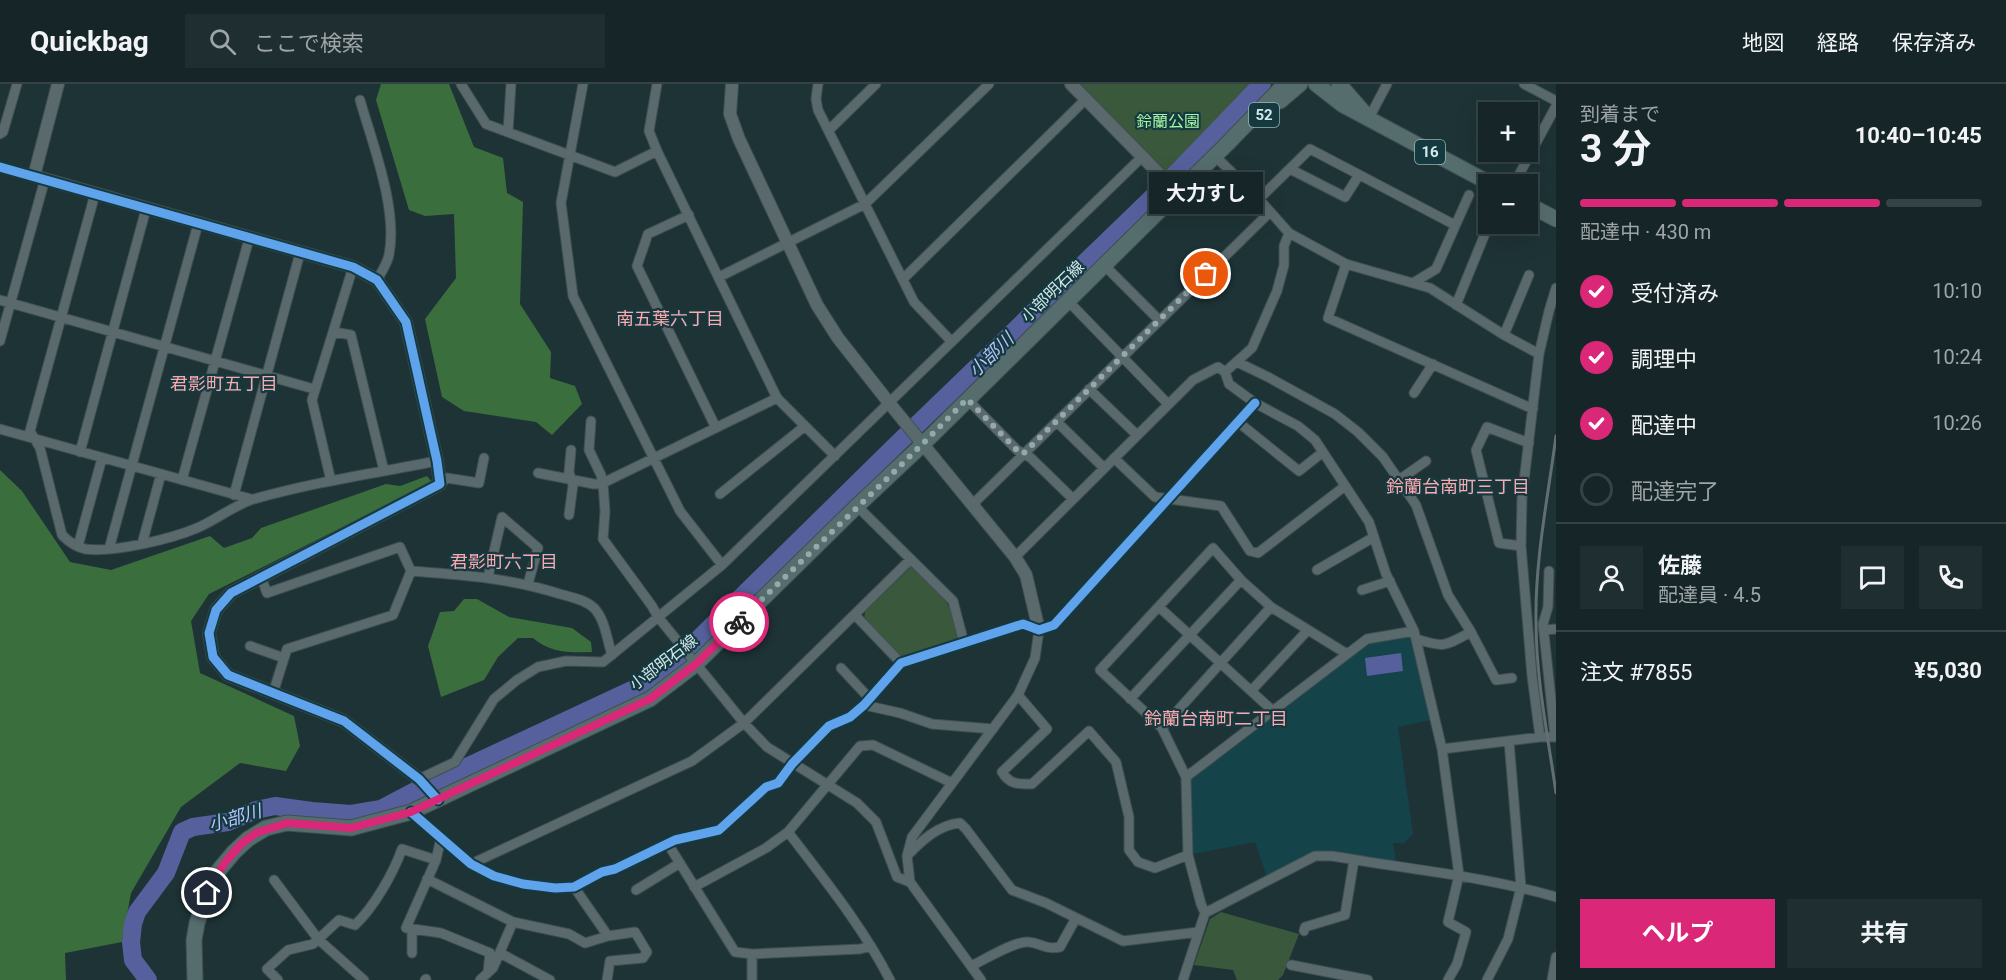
<!DOCTYPE html>
<html lang="ja">
<meta charset="utf-8">
<style>
body{margin:0;font-family:Roboto,"Noto Sans JP",sans-serif;background:#1f2e30;color:#f1f3f6;height:100vh;display:flex;flex-direction:column;font-size:22px;white-space:nowrap}
*{box-sizing:border-box;margin:0}
p{font-size:20px;color:#9ea5a8}
.icon{flex:none;width:33px;height:33px;fill:none;stroke:currentColor;stroke-width:2;stroke-linecap:round;stroke-linejoin:round}
.map{position:relative;flex:1;overflow:hidden}
.panel{display:flex;flex-direction:column;background:#162628;width:450px}
.panel>*{flex:none}
.buttons{position:absolute;left:1478px;top:18px;display:grid;gap:12px}
.buttons a{display:grid;place-items:center;width:60px;height:60px;border-radius:0px;background:#162628;box-shadow:0 6px 24px #0002,0 0 0 2px #354345;font-size:30px}
.pin{position:absolute;display:grid;place-items:center;width:51px;height:51px;color:#fff;margin:-26px;border:3px solid #fff;border-radius:50%;box-shadow:0 2px 6px #0007}
.courier{position:absolute;display:grid;place-items:center;width:60px;height:60px;margin:-30px;border:4px solid #db2777;border-radius:50%;background:#fff;color:#222;box-shadow:0 2px 8px #0007}
.bubble{position:absolute;height:42px;border-radius:0px;background:#162628;box-shadow:0 6px 24px #0002,0 0 0 2px #354345;font-size:20px;font-weight:700;line-height:42px;text-align:center}
.head em{font-style:normal;font-weight:700}
.head div{display:flex;flex-direction:column-reverse}
.head{display:flex;align-items:center;justify-content:space-between;height:102px;padding:0 24px}
h1{font-size:39px;font-weight:700;line-height:45px}
.bar{display:grid;grid-template-columns:repeat(4,1fr);gap:9px 6px;align-content:center;height:72px;padding:0 24px}
.bar i{height:8px;border-radius:4px;background:#354345}
.bar .current{background:#db2777}
.bar p{grid-column:span 4}
.line{display:flex;align-items:center;gap:15px;padding:0 24px;border-top:2px solid #354345}
.line div{flex:1}
.round{display:grid;place-items:center;flex:none;width:63px;height:63px;border-radius:0px;background:#1f2e30}
ol{padding:0 24px;list-style:none}
li{display:flex;align-items:center;gap:18px;height:66px}
li p{margin-inline-start:auto}
li .icon{padding:6px;border-radius:50%;background:#db2777;color:#fff;stroke-width:4}
li:last-child{color:#9ea5a8}
li i{width:33px;height:33px;border:3px solid #354345;border-radius:50%}
.primary-button{display:flex;gap:12px;margin-top:auto;padding:12px 24px}
.primary-button a{flex:1;height:69px;border-radius:0px;background:#db2777;color:#fff;font-size:24px;font-weight:700;line-height:69px;text-align:center}
.primary-button a+a{background:#1f2e30;color:#f1f3f6}
header{display:flex;align-items:center;gap:36px;box-sizing:border-box;height:84px;padding:0 30px;background:#162628;border-bottom:2px solid #354345}
header strong{font-size:28px}
nav{display:flex;gap:33px;margin-inline-start:auto;font-size:21px}
.search{width:420px;height:54px;background:#1f2e30;display:flex;align-items:center;gap:15px;box-sizing:border-box;padding:0 21px;border-radius:0px;color:#9ea5a8;font-size:22px}
main{display:flex;flex:1;min-height:0}
.map>svg:first-child{display:block}
.built{fill:#15434a}
.green{fill:#3a583c}
.forest{fill:#3b6e3d}
.water{fill:#56609d}
.lines{fill:none;stroke-linecap:round;stroke-linejoin:round}
.river{stroke:#56609d;stroke-width:18}
.minor-casing{stroke:#3f4f52;stroke-width:11}
.tertiary-casing{stroke:#3f4f52;stroke-width:14}
.primary-casing{stroke:#3f4f52;stroke-width:17}
.minor{stroke:#5a696c;stroke-width:9}
.tertiary{stroke:#5a696c;stroke-width:12}
.primary{stroke:#566d6d;stroke-width:15}
.rail{stroke:#616f72;stroke-width:3}
.cycleway-casing{stroke:#143a40;stroke-width:13}
.cycleway{stroke:#60a3ed;stroke-width:9}
.done{stroke:#94a9ac;stroke-width:6;stroke-dasharray:0 10.8}
.route{stroke:#db2777;stroke-width:8}
.labels{text-anchor:middle;stroke-width:4.5;stroke-linejoin:round;paint-order:stroke}
.shield{fill:#143a40;stroke:#9ab4b8;stroke-width:1.5}
.shield-label{font-size:15px;font-weight:bold;fill:#d4e8eb}
.park-label{font-size:16px;fill:#a6f5a3;stroke:#143a40}
.street-label{font-size:16px;fill:#d4e8eb;stroke:#143a40}
.neighbourhood-label{font-size:18px;fill:#fca8ae;stroke:#143a40}
.water-label{font-size:18px;font-style:italic;fill:#bac5fe;stroke:#143a40}
</style>
<header>
<strong>Quickbag</strong>
<div class="search"><svg class="icon" aria-label="search" viewBox="0 0 24 24"><circle cx="10" cy="10" r="6"/><path d="M15 15l6 6"/></svg>ここで検索</div>
<nav><a>地図</a><a>経路</a><a>保存済み</a></nav>
</header>
<main>
<div class="map">
<svg width="1556" height="896" viewBox="0 0 1556 896">
<rect width="100%" height="100%" fill="#1e3336"/>
<!-- built -->
<path class="built" d="M1414 547 1435 635 1398 643 1413 750 1404 759H1393L1397 783 1316 772 1268 796 1255 758 1188 771 1186 693 1367 555Z"/>
<!-- green -->
<path class="green" d="M1079 0H1256L1169 90Z
M910 484H916C933 503 964 528 956 557L906 574 900 572 864 537 865 527Z
M1221 828 1299 850 1283 891 1278 896H1237L1233 886 1194 881 1210 835Z"/>
<!-- forest -->
<path class="forest" d="M381 0H449L474 63 503 74 507 109 523 118 520 220 551 268 550 294 575 302 582 320 552 351 536 338 464 327 442 313 425 235 456 194 454 130 425 132 409 126 376 16Z
M0 386 22 407 70 478 111 486 210 452 224 464 252 454 261 444 386 400 400 402 427 392 432 398 209 510 191 537 200 589 294 632 300 662 286 687 240 679 181 723 131 809 122 858 65 869 66 896H0Z
M464 515H477L509 533 572 544 591 558 592 568C571 569 550 569 533 554H518L498 573 484 596 441 613 428 562 440 528 454 527Z"/>
<!-- water -->
<path class="water" d="M1401 569 1403 587 1367 592 1365 574Z"/>
<g class="lines">
<!-- river -->
<path class="river" d="M148 896 133 876 131 858 133 840 137 828 166 789 182 748 193 743 228 738 256 726 275 722 312 727 351 730 381 725 417 706 634 605 670 583 896 361 1161 105 1262 0"/>
<defs>
<path id="minor" d="M461 0 486 40 615 88 657 67
M583 0 561 119 573 212 680 427 722 481
M657 0 649 47 657 67 777 314 835 372
M818 0 816 15 818 26 914 218 951 257
M1524 0 1556 17
M360 16C373 61 398 125 389 171 387 180 381 189 377 196
M1369 34 1387 0
M829 46 876 0
M508 48 511 0
M0 50 3 48 17 0
M1215 72 1259 115 1289 149 1346 180 1430 204 1504 251 1539 270 1522 414 1521 462 1532 592 1540 653
M0 83 34 92
M1290 85 1345 113 1359 91
M1514 100 1556 22
M95 110 30 347 40 364 62 451C69 458 76 463 85 465 113 469 171 455 197 444 216 436 234 421 254 415 314 398 376 389 437 377
M1259 115 1310 65 1455 141
M689 131 648 150 637 182 716 344
M1346 180 1328 234 1533 325
M1104 181 1159 236
M719 193 865 120 989 0
M903 195 1086 15
M1413 199 1436 185 1469 111
M0 216 314 305
M1068 217 1168 320
M1456 221 1489 140
M334 248 351 251 384 387
M1504 251 1529 191
M0 257 45 95
M1539 270 1549 227 1556 204
M1237 278 1268 293 1335 330 1358 348 1383 373 1416 421 1448 511 1471 548 1496 596 1512 594
M1225 288 1252 264 1277 207 1284 181V162L1289 149
M1089 305 1137 351
M1414 309 1433 280
M967 315 1017 366 1031 374 1073 415
M591 337 589 366 601 391 603 399 605 427 603 455 652 522 658 533 744 639 767 663 857 719 876 738 897 793 910 798 981 896
M1057 338 1104 384
M1238 338 1299 387 1323 368
M0 345 251 415
M80 368 146 125
M1114 374 1155 413 1221 422 1250 467 1258 469 1345 402
M538 389 594 400 603 399 777 314
M182 396 249 155
M1399 396 1426 377
M331 397 312 316 353 183
M440 400 447 394 479 399 484 374
M720 410 805 342
M234 411 300 169
M973 420 1269 129
M857 422 953 517 964 559
M569 431 573 401 569 388 571 366
M142 460 161 390
M78 462 102 374
M1521 462 1499 459 1476 366 1487 343 1529 359
M109 465 198 140
M1015 473 1193 296 1218 283 1225 288 1229 300 1255 319 1298 342 1315 356 1369 438 1386 490 1414 547 1442 665 1459 791 1448 838 1466 848 1457 880 1448 896
M1317 486 1374 453
M411 487C463 491 510 494 560 510 571 513 586 516 594 524 605 535 607 556 612 571
M1549 487 1548 523 1543 540 1555 653
M261 493 267 509 400 463 411 487 393 531 287 565 273 609
M488 493 502 433 538 464 528 500
M1362 506 1390 497
M1159 523 1273 627
M855 531 901 579
M1544 546 1556 545
M1416 555C1446 564 1444 562 1471 548
M250 562 284 574
M841 584 870 615
M1251 607 1308 546
M1018 611 1047 645 1002 688C1010 701 1018 700 1032 700L1089 647 1116 678 1129 733V766L1138 778 1155 784 1188 771
M1130 615 1241 496
M864 621 900 629 932 640 993 645
M1162 644 1271 523
M1442 665 1540 653H1556
M1186 693 1367 555 1414 547
M438 716 419 695 455 678 494 615 517 596 538 583 566 577 603 578 722 481 1142 73
M411 728 471 780 494 792 523 800 555 804 574 803 602 788 615 785 675 756 719 746 766 703 778 699 792 680 829 642 850 633 864 621 901 579 1023 540 1039 546 1054 541 1255 319
M788 748C824 795 863 843 890 896
M441 754 436 776 406 844 441 849 490 869 488 888
M668 760 735 868 752 870 860 865 871 862
M907 772C921 757 938 741 960 739L966 745 1012 806 1046 819 1123 857 1199 848
M471 780 692 677 744 639 911 475
M427 795 513 838 569 850 585 859 608 852 635 848 647 868 643 874 610 877 607 896
M274 796 318 855 364 896
M910 798 907 772 912 753 1018 611 1035 574 1039 546
M574 803 608 852
M694 803 766 764 788 748 860 662 873 661 952 699
M636 806 680 779
M1205 829 1315 772H1332C1407 785 1483 792 1556 813
M1304 847 1305 843 1345 831 1354 776
M412 869V845
M500 869 550 896
M1291 881 1368 896
M971 882C984 876 1014 857 1028 858 1041 859 1045 866 1060 863L1076 834
M278 896 267 885 288 866 313 860 339 836 355 841C374 823 393 790 402 765L436 776
M425 896 426 895
M480 896 493 884 513 838
M752 896V870
M1183 896 1205 829 1201 820 1188 771 1186 693 1162 644 1100 586 1213 464 1241 496 1271 523 1347 570
M1487 896 1508 855 1521 803 1509 657
M1552 896 1556 873"/>
<path id="tertiary" d="M58 0 34 92 353 183 377 196 406 238 437 377 440 400 231 509 216 526 209 549 213 573 228 591 344 637 419 695
M732 0 730 30 739 55 817 221 838 254 890 320 1015 473 1026 491 1039 546
M1071 0 1178 109"/>
<path id="primary" d="M1316 0 1343 21 1491 100
M1339 0 1365 30
M1280 17 1300 0
M1527 120 1556 135
M195 896 194 856 197 839 207 809 219 786 234 768 248 755 266 744 287 739 351 744 411 728 650 615 696 580 857 422 923 360 1227 60 1285 0"/>
</defs>
<!-- minor casing -->
<use href="#minor" class="minor-casing"/>
<!-- tertiary casing -->
<use href="#tertiary" class="tertiary-casing"/>
<!-- primary casing -->
<use href="#primary" class="primary-casing"/>
<!-- minor -->
<use href="#minor" class="minor"/>
<!-- tertiary -->
<use href="#tertiary" class="tertiary"/>
<!-- primary -->
<use href="#primary" class="primary"/>
<!-- rail -->
<path class="rail" d="M1556 352C1548 413 1535 475 1536 537 1536 595 1548 652 1556 709"/>
<defs>
<path id="cycleway" d="M0 83 353 183 377 196 406 238 437 377 440 400 231 509 216 526 209 549 213 573 228 591 344 637 419 695 438 716
M411 728 471 780 494 792 523 800 555 804 574 803 602 788 615 785 675 756 719 746 766 703 778 699 792 680 829 642 850 633 864 621 901 579 1023 540 1039 546 1054 541 1255 319"/>
</defs>
<!-- cycleway casing -->
<use href="#cycleway" class="cycleway-casing"/>
<!-- cycleway -->
<use href="#cycleway" class="cycleway"/>
</g>
<g class="lines">
<!-- done -->
<path class="done" d="M739 538C814 464 893 391 967 315L1017 366 1023 370 1206 190"/>
<!-- route -->
<path class="route" d="M207 809 213 796 227 776 241 760 256 749 287 739 351 744 411 728 650 615 696 580 739 538"/>
</g>
<g class="labels">
<!-- shield labels -->
<g class="shield">
<rect x="1249" y="19" width="30" height="24" rx="4.5"/>
<rect x="1415" y="56" width="30" height="24" rx="4.5"/>
</g>
<g class="shield-label">
<text x="1264" y="36">52</text>
<text x="1430" y="73">16</text>
</g>
<!-- park labels -->
<g class="park-label">
<text x="1168" y="43">鈴蘭公園</text>
</g>
<!-- street labels -->
<g class="street-label">
<text transform="translate(1052 207) rotate(-44)" y="6">小部明石線</text>
<text transform="translate(663 578) rotate(-37)" y="6">小部明石線</text>
</g>
<!-- neighbourhood labels -->
<g class="neighbourhood-label">
<text x="670" y="241">南五葉六丁目</text>
<text x="224" y="306">君影町五丁目</text>
<text x="1458" y="409">鈴蘭台南町三丁目</text>
<text x="504" y="484">君影町六丁目</text>
<text x="1216" y="641">鈴蘭台南町二丁目</text>
</g>
<!-- water labels -->
<g class="water-label">
<text transform="translate(991 271) rotate(-44)" y="6">小部川</text>
<text transform="translate(235 734) rotate(-16)" y="6">小部川</text>
</g>
</g>
</svg>
<div class="buttons">
<a>+</a>
<a>−</a>
</div>
<div class="pin" style="left:1206px;top:190px;background:#ea580c"><svg class="icon" aria-label="bag" viewBox="0 0 24 24"><path d="M5 8h14l-1 12H6zM9 8a3 3 0 0 1 6 0"/></svg></div>
<div class="pin" style="left:207px;top:809px;background:#1f2937"><svg class="icon" aria-label="home" viewBox="0 0 24 24"><path d="M3 11l9-7 9 7M6 9v11h12V9"/></svg></div>
<div class="courier" style="left:739px;top:538px"><svg class="icon" aria-label="bike" viewBox="0 0 24 24"><circle cx="6" cy="16" r="4"/><circle cx="18" cy="16" r="4"/><path d="M6 16l4-8h5l3 8M10 8l3 8H6M13 5h3"/></svg></div>
<div class="bubble" style="left:1149px;top:88px;width:114px">大力すし</div>
</div>
<section class="panel">
<div class="head"><div><h1>3 分</h1><p>到着まで</p></div><em>10:40–10:45</em></div>
<div class="bar"><i class="current"></i><i class="current"></i><i class="current"></i><i></i><p>配達中 · 430 m</p></div>
<ol>
<li><svg class="icon" aria-label="check" viewBox="0 0 24 24"><path d="M5 12l5 5 9-10"/></svg>受付済み<p>10:10</p></li>
<li><svg class="icon" aria-label="check" viewBox="0 0 24 24"><path d="M5 12l5 5 9-10"/></svg>調理中<p>10:24</p></li>
<li><svg class="icon" aria-label="check" viewBox="0 0 24 24"><path d="M5 12l5 5 9-10"/></svg>配達中<p>10:26</p></li>
<li><i></i>配達完了</li>
</ol>
<div class="line" style="height:108px"><a class="round"><svg class="icon" aria-label="person" viewBox="0 0 24 24"><circle cx="12" cy="8" r="4"/><path d="M4 21q1-7 8-7t8 7"/></svg></a><div><b>佐藤</b><p>配達員 · 4.5</p></div><a class="round"><svg class="icon" aria-label="chat" viewBox="0 0 24 24"><path d="M4 5h16v11H9l-5 4z"/></svg></a><a class="round"><svg class="icon" aria-label="phone" viewBox="0 0 24 24"><path d="M5 4h4l2 5-3 2q2 4 5 5l2-3 5 2v4C11 20 4 13 5 4z"/></svg></a></div>
<div class="line" style="height:78px"><div>注文 #7855</div><b>¥5,030</b></div>
<div class="primary-button"><a>ヘルプ</a><a>共有</a></div>
</section>
</main>
